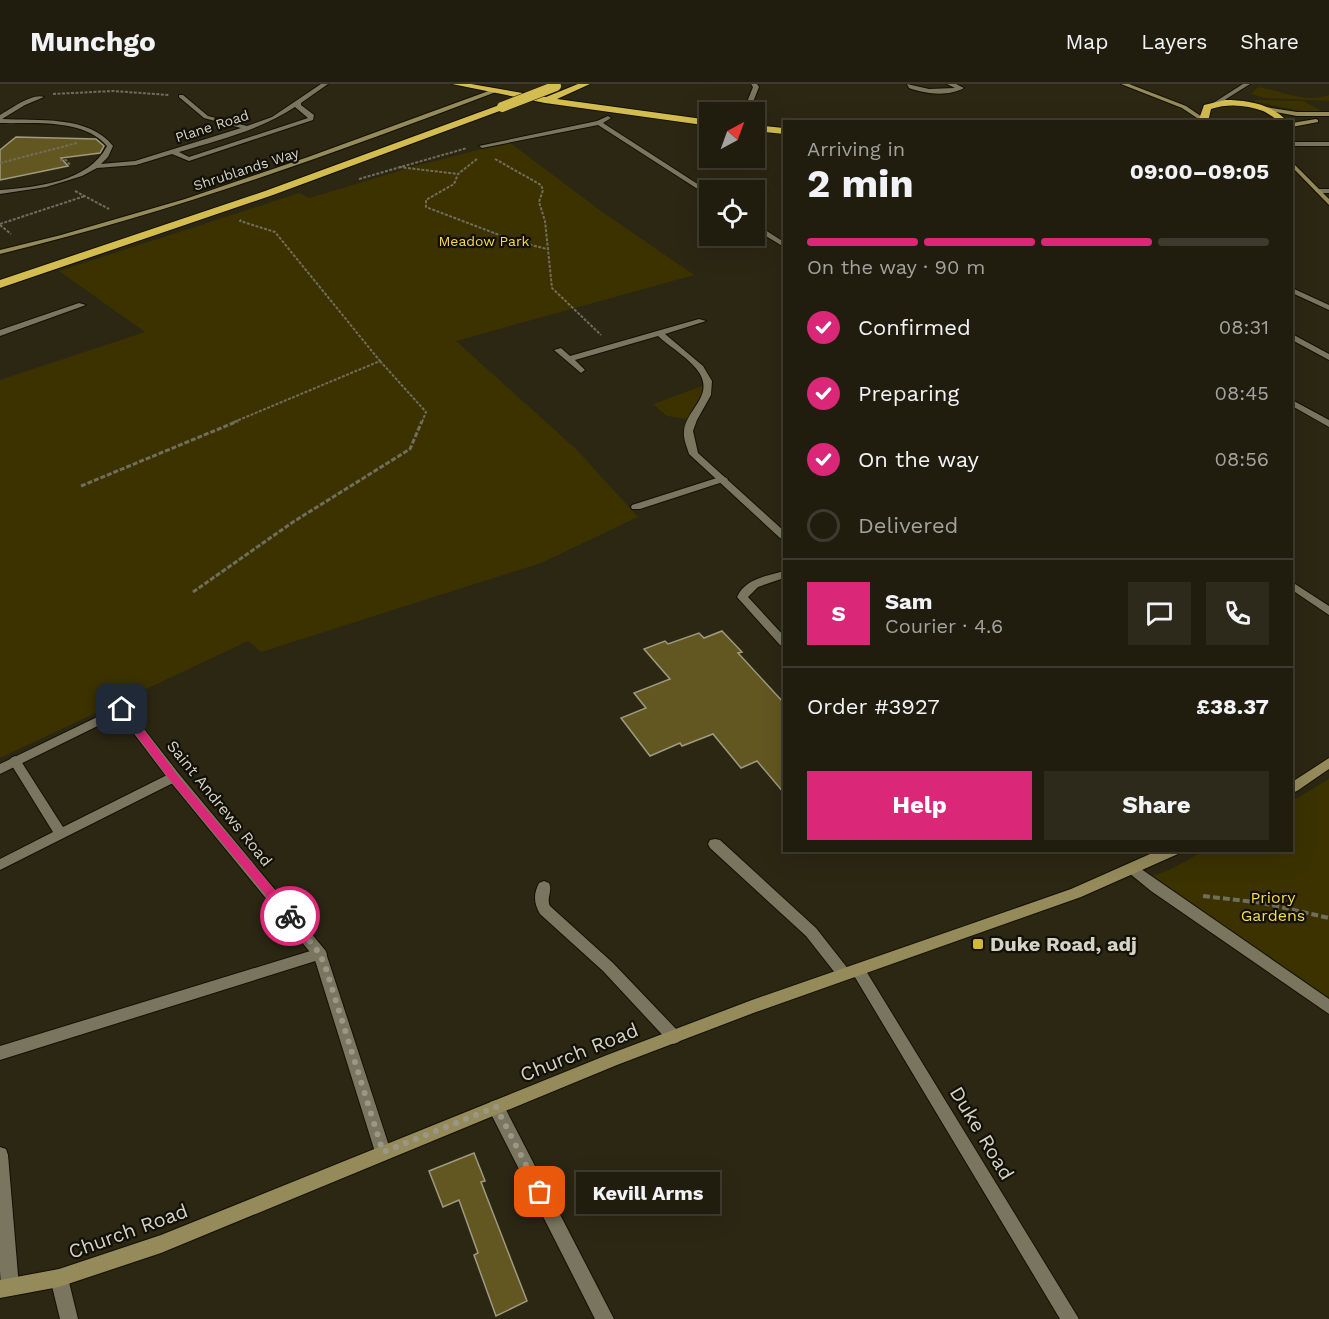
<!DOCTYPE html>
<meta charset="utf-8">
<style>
body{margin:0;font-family:"Work Sans",sans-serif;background:#2d2a1c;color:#f1f3f6;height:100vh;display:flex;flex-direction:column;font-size:22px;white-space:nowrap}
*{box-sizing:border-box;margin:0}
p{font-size:20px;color:#a2a29e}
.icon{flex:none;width:33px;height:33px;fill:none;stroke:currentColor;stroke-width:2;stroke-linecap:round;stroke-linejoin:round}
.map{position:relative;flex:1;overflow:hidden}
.side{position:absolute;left:783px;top:36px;width:510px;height:732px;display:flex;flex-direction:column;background:#211d0e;border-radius:0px;box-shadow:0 6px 24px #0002,0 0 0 2px #3e3b2e}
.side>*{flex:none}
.needle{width:39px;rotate:41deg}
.controls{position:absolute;left:699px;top:18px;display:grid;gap:12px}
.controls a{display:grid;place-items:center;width:66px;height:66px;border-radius:0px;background:#211d0e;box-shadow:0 6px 24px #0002,0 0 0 2px #3e3b2e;font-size:30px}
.pin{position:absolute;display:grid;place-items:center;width:51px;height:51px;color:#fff;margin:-26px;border-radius:12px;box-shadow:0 3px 9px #0006}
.courier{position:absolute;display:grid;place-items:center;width:60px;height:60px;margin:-30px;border:4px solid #db2777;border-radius:50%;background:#fff;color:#222;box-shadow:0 2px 8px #0007}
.bubble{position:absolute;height:42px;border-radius:0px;background:#211d0e;box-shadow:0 6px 24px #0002,0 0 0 2px #3e3b2e;font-size:20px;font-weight:700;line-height:42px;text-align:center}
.summary em{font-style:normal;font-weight:700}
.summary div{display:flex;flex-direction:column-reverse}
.summary{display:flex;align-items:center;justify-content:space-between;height:102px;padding:0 24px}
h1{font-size:39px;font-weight:700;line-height:45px}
.bar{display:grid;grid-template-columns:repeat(4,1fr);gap:9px 6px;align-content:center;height:72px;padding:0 24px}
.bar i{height:8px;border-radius:4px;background:#3e3b2e}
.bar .current{background:#db2777}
.bar p{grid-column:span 4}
.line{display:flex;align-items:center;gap:15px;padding:0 24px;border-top:2px solid #3e3b2e}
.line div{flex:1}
.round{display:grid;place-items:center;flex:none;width:63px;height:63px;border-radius:0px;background:#2d2a1c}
ol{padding:0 24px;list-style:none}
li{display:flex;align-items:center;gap:18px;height:66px}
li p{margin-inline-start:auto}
li .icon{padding:6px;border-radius:50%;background:#db2777;color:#fff;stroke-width:4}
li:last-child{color:#a2a29e}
li i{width:33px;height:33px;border:3px solid #3e3b2e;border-radius:50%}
.action{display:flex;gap:12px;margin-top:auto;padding:12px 24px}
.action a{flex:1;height:69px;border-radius:0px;background:#db2777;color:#fff;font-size:24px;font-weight:700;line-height:69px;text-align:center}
.action a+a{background:#2d2a1c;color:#f1f3f6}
header{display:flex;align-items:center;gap:36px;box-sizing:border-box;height:84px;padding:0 30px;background:#211d0e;border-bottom:2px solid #3e3b2e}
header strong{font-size:28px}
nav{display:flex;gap:33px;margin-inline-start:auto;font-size:21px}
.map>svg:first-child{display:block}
.green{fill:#3b3200}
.building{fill:#625721;stroke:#9f9a82;stroke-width:1.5}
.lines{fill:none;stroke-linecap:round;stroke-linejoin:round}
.lane-casing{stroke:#141000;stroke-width:2}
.street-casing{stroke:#141000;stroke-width:2}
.secondary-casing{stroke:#141000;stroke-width:2}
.highway-casing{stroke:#141000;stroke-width:2}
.path-far2{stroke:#706d5b;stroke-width:2;stroke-dasharray:3 1.5;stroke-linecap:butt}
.path-far1{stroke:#706d5b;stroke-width:3;stroke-dasharray:5 2;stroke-linecap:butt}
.path{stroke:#706d5b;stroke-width:4;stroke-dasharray:7 3;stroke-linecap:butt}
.lane{fill:#79755e;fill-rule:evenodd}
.street{fill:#79755e;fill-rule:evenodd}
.secondary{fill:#948a5a;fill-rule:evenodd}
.highway{fill:#d3bc50;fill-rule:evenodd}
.highway-bridge-casing{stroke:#141000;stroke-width:11;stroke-linecap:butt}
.highway-bridge{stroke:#d3bc50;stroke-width:10}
.route{fill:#db2777}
.done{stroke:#9a9787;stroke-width:6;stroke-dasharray:0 10.8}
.poi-dot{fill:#d1b736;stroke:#121007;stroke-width:2}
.labels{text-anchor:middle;stroke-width:4.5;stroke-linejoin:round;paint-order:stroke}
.far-street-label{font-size:14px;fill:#d5d3c6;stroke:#121007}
.far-park-label{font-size:14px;fill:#f5da53;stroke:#121007}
.street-label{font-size:16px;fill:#d5d3c6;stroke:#121007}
.park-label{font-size:16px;fill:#f5da53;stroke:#121007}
.near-poi-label{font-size:20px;font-weight:bold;fill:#d5d3c6;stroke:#121007;text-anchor:start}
.near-street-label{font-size:20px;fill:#d5d3c6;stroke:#121007}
</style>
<header>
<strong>Munchgo</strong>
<nav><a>Map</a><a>Layers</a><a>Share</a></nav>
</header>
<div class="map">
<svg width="1329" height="1235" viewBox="0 0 1329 1235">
<rect width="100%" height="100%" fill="#2c2713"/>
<!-- green -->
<path class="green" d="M1258 3C1278 6 1306 20 1329 11V17L1265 14 1251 10Z
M1256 16 1304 17 1323 28 1299 27 1253 17Z
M509 58 601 127 694 191 456 257 577 366 638 433 541 479 261 568 248 557 0 674V296L145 248 59 187 299 109 309 114 416 82Z
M702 302 704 310 687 335 667 332 653 320Z
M1329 695V927L1150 793 1169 786 1204 767 1292 766V717Z"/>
<!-- building -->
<path class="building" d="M16 53 96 55 104 62 100 69 61 74 68 82 0 96V66Z
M722 547 742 568 738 569 784 619V709L757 677 741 684 713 650 682 662 680 659 650 672 621 634 646 624 634 609 670 595 644 565 665 557 668 560 699 549 704 554Z
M474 1069 485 1097 481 1098 527 1217 496 1232 474 1171 478 1169 459 1116 443 1123 429 1087Z"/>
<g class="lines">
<defs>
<path id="lane" d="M1329 105V109H1318L1315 107 1318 105Z
M1292 250 1329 270V276L1292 256Z
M723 392 728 395 726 397 640 425H632L631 423 632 421Z
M784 487V494L758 503 748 513 784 552V562L780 561 737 513C745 495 766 492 784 487Z
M15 672 19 674 63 743 169 690H179L180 693 179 696 0 786V775L53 748 9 677 11 674Z
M715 755 720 756 816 844 849 886 851 890 849 894 844 896 839 894 806 852 710 764 708 760 710 756Z
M544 797 549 799C553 807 546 814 550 822L613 879 679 948 682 953 679 958 674 960 669 958 603 887 540 830C534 819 533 811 539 799Z
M320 864 325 866 327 870 325 874 0 976V962Z
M0 1063 6 1065 8 1071 19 1203 16 1209 10 1212 4 1209 1 1203 0 1187Z"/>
<path id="street" d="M321 0H328L301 19V21L314 31 313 36 189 77 172 70 136 81 97 84 82 92 46 103 0 110V106C36 103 89 98 107 62 83 34 33 40 0 39V31C11 25 32 9 44 13L25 21 2 35C38 37 89 31 113 62L108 73 101 80 135 77 241 44 204 34 179 13V11H183L208 32 247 42 272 33ZM295 23 308 34 189 73 179 68C219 56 260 46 295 23Z
M751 0H757L759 3 749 28H743L753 3Z
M907 0 929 5 955 4 947 0H956L964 4C948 13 926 10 909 4Z
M1243 0H1250L1215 22 1210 21Z
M608 32 611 34 603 39 710 108V113L598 41 482 64 479 62 597 37Z
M1292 58H1329V62H1292Z
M754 139 784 158V163L754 145Z
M1292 204 1329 221V226L1292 209Z
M79 219 86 221 0 252V246Z
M699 235 706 237 665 250 703 282 712 297 711 311 697 336 693 347 698 369 784 447V455L780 454 689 370C687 363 683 355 684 347 686 326 713 313 700 290 691 275 671 264 658 252L575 276 585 286 581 289 554 266 561 264 570 272Z
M1292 316 1329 336V343L1292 322Z
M1292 498 1329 522V531L1292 506Z
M122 621 126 622 179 690 325 866 391 1068 389 1074 383 1076 377 1074 375 1068 314 873 169 696 120 631 0 690V680Z
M1134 780 1329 915V930L1151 807 1129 789 1127 785 1129 781Z
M858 880 863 882 1079 1235H1060L853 890 851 886 853 882Z
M496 1016 502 1018 614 1235H595L490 1028 488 1023 490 1018Z
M59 1185 65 1188 68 1194 78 1235H60L50 1194 53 1188Z"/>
<path id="secondary" d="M1121 0H1129L1186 22 1205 35 1200 36 1182 24Z
M494 5 496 8C333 70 170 129 0 170V166L61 151 185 115 308 73Z
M1266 23 1297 28H1329V32H1297L1264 26Z
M1316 35 1318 36V38L1292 43V39Z
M1292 78 1329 115V121L1292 83Z
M1329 674V685L1297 707 1292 709V698Z
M1159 766H1179L1178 770 1081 813 756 928 617 981 161 1169 59 1203 0 1214V1196L59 1185 161 1151 607 971 752 916 1071 805Z"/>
<path id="highway" d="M452 0H471L546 13 578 0H590L557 15 710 36V42L545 19Z
M1225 16C1248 16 1272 20 1288 38 1277 38 1273 32 1263 27 1247 21 1228 19 1211 25L1208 38H1198L1204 21Z
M502 20 507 23 505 25 273 111 0 204V196L265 107Z
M754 41 784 44V50L754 47Z"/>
</defs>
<!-- lane casing -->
<use href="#lane" class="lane-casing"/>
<!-- street casing -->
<use href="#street" class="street-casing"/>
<!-- secondary casing -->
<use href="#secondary" class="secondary-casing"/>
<!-- highway casing -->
<use href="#highway" class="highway-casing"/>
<!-- path-far2 -->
<path class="path-far2" d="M53 10 113 7 169 11
M477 75 458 90 454 100 426 116V123L515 157 547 165
M495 75 541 101 543 106 539 118 545 137 552 204 601 251
M60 76H66L70 81
M0 79 77 59
M399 83 458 90
M359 95 467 64
M75 107 109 125
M0 140 85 112
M0 141 11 150
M380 277 426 328 422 338
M234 338 380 277 275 148 240 137 242 135"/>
<!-- path-far1 -->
<path class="path-far1" d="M81 402 238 337
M193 508 293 438 410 365 422 337"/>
<!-- path -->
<path class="path" d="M1203 812 1263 819 1329 834"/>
<!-- lane -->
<use href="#lane" class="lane"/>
<!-- street -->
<use href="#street" class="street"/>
<!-- secondary -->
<use href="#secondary" class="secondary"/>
<!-- highway -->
<use href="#highway" class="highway"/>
<defs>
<path id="highway-bridge" d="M502 23 556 2"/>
</defs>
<!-- highway-bridge casing -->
<use href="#highway-bridge" class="highway-bridge-casing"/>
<!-- highway-bridge -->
<use href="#highway-bridge" class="highway-bridge"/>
</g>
<!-- route -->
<path class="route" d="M122 621 126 622 177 691 294 829V835H286L170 696 119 627V622Z"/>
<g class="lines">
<!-- done -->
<path class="done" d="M290 832 320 870 326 885 383 1068 496 1023 540 1108"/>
</g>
<!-- markers -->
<rect class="poi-dot" x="972" y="854" width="12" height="12" rx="3"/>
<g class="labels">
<!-- far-street labels -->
<g class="far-street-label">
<text transform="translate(212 42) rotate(-18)" y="5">Plane Road</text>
<text transform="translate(246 85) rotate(-18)" y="5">Shrublands Way</text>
</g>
<!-- far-park labels -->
<g class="far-park-label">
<text x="484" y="162">Meadow Park</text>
</g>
<!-- street labels -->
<g class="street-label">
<text transform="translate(220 719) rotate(51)" y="6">Saint Andrews Road</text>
</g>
<!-- park labels -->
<g class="park-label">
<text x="1273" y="819">Priory<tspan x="1273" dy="18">Gardens</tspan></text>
</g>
<!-- near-poi labels -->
<g class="near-poi-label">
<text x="990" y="867">Duke Road, adj</text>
</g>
<!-- near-street labels -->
<g class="near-street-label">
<text transform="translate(579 968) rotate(-22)" y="7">Church Road</text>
<text transform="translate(982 1049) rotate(59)" y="7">Duke Road</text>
<text transform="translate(128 1147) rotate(-20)" y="7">Church Road</text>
</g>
</g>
</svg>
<div class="controls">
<a><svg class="needle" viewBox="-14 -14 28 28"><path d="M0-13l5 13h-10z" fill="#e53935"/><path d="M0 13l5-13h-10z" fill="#a2a29e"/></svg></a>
<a><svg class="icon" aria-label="locate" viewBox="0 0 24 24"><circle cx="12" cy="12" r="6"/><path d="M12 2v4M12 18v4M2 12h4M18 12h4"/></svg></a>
</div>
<div class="pin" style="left:540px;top:1108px;background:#ea580c"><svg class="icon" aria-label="bag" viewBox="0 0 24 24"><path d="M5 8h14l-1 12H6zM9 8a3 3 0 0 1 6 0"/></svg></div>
<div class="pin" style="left:122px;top:625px;background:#1f2937"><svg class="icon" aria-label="home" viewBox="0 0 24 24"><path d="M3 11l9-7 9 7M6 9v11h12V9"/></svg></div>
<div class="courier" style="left:290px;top:832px"><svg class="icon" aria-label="bike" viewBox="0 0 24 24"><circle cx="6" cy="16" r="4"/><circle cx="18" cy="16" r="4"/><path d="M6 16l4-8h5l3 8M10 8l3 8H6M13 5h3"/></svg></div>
<div class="bubble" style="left:576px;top:1088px;width:144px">Kevill Arms</div>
<section class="side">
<div class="summary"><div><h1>2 min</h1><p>Arriving in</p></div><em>09:00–09:05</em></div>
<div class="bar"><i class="current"></i><i class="current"></i><i class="current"></i><i></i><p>On the way · 90 m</p></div>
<ol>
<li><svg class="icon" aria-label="check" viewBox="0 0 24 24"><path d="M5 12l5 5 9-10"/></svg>Confirmed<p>08:31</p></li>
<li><svg class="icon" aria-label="check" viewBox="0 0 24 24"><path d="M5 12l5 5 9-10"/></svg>Preparing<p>08:45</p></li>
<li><svg class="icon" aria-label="check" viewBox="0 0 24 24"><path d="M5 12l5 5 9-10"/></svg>On the way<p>08:56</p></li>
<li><i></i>Delivered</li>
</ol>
<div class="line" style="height:108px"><b class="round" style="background:#db2777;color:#fff">S</b><div><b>Sam</b><p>Courier · 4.6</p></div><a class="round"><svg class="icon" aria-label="chat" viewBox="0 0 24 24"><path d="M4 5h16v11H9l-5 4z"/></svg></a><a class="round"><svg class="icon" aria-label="phone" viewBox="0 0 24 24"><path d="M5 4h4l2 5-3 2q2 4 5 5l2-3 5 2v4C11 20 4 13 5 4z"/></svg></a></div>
<div class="line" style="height:78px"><div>Order #3927</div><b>£38.37</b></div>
<div class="action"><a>Help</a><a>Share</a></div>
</section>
</div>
